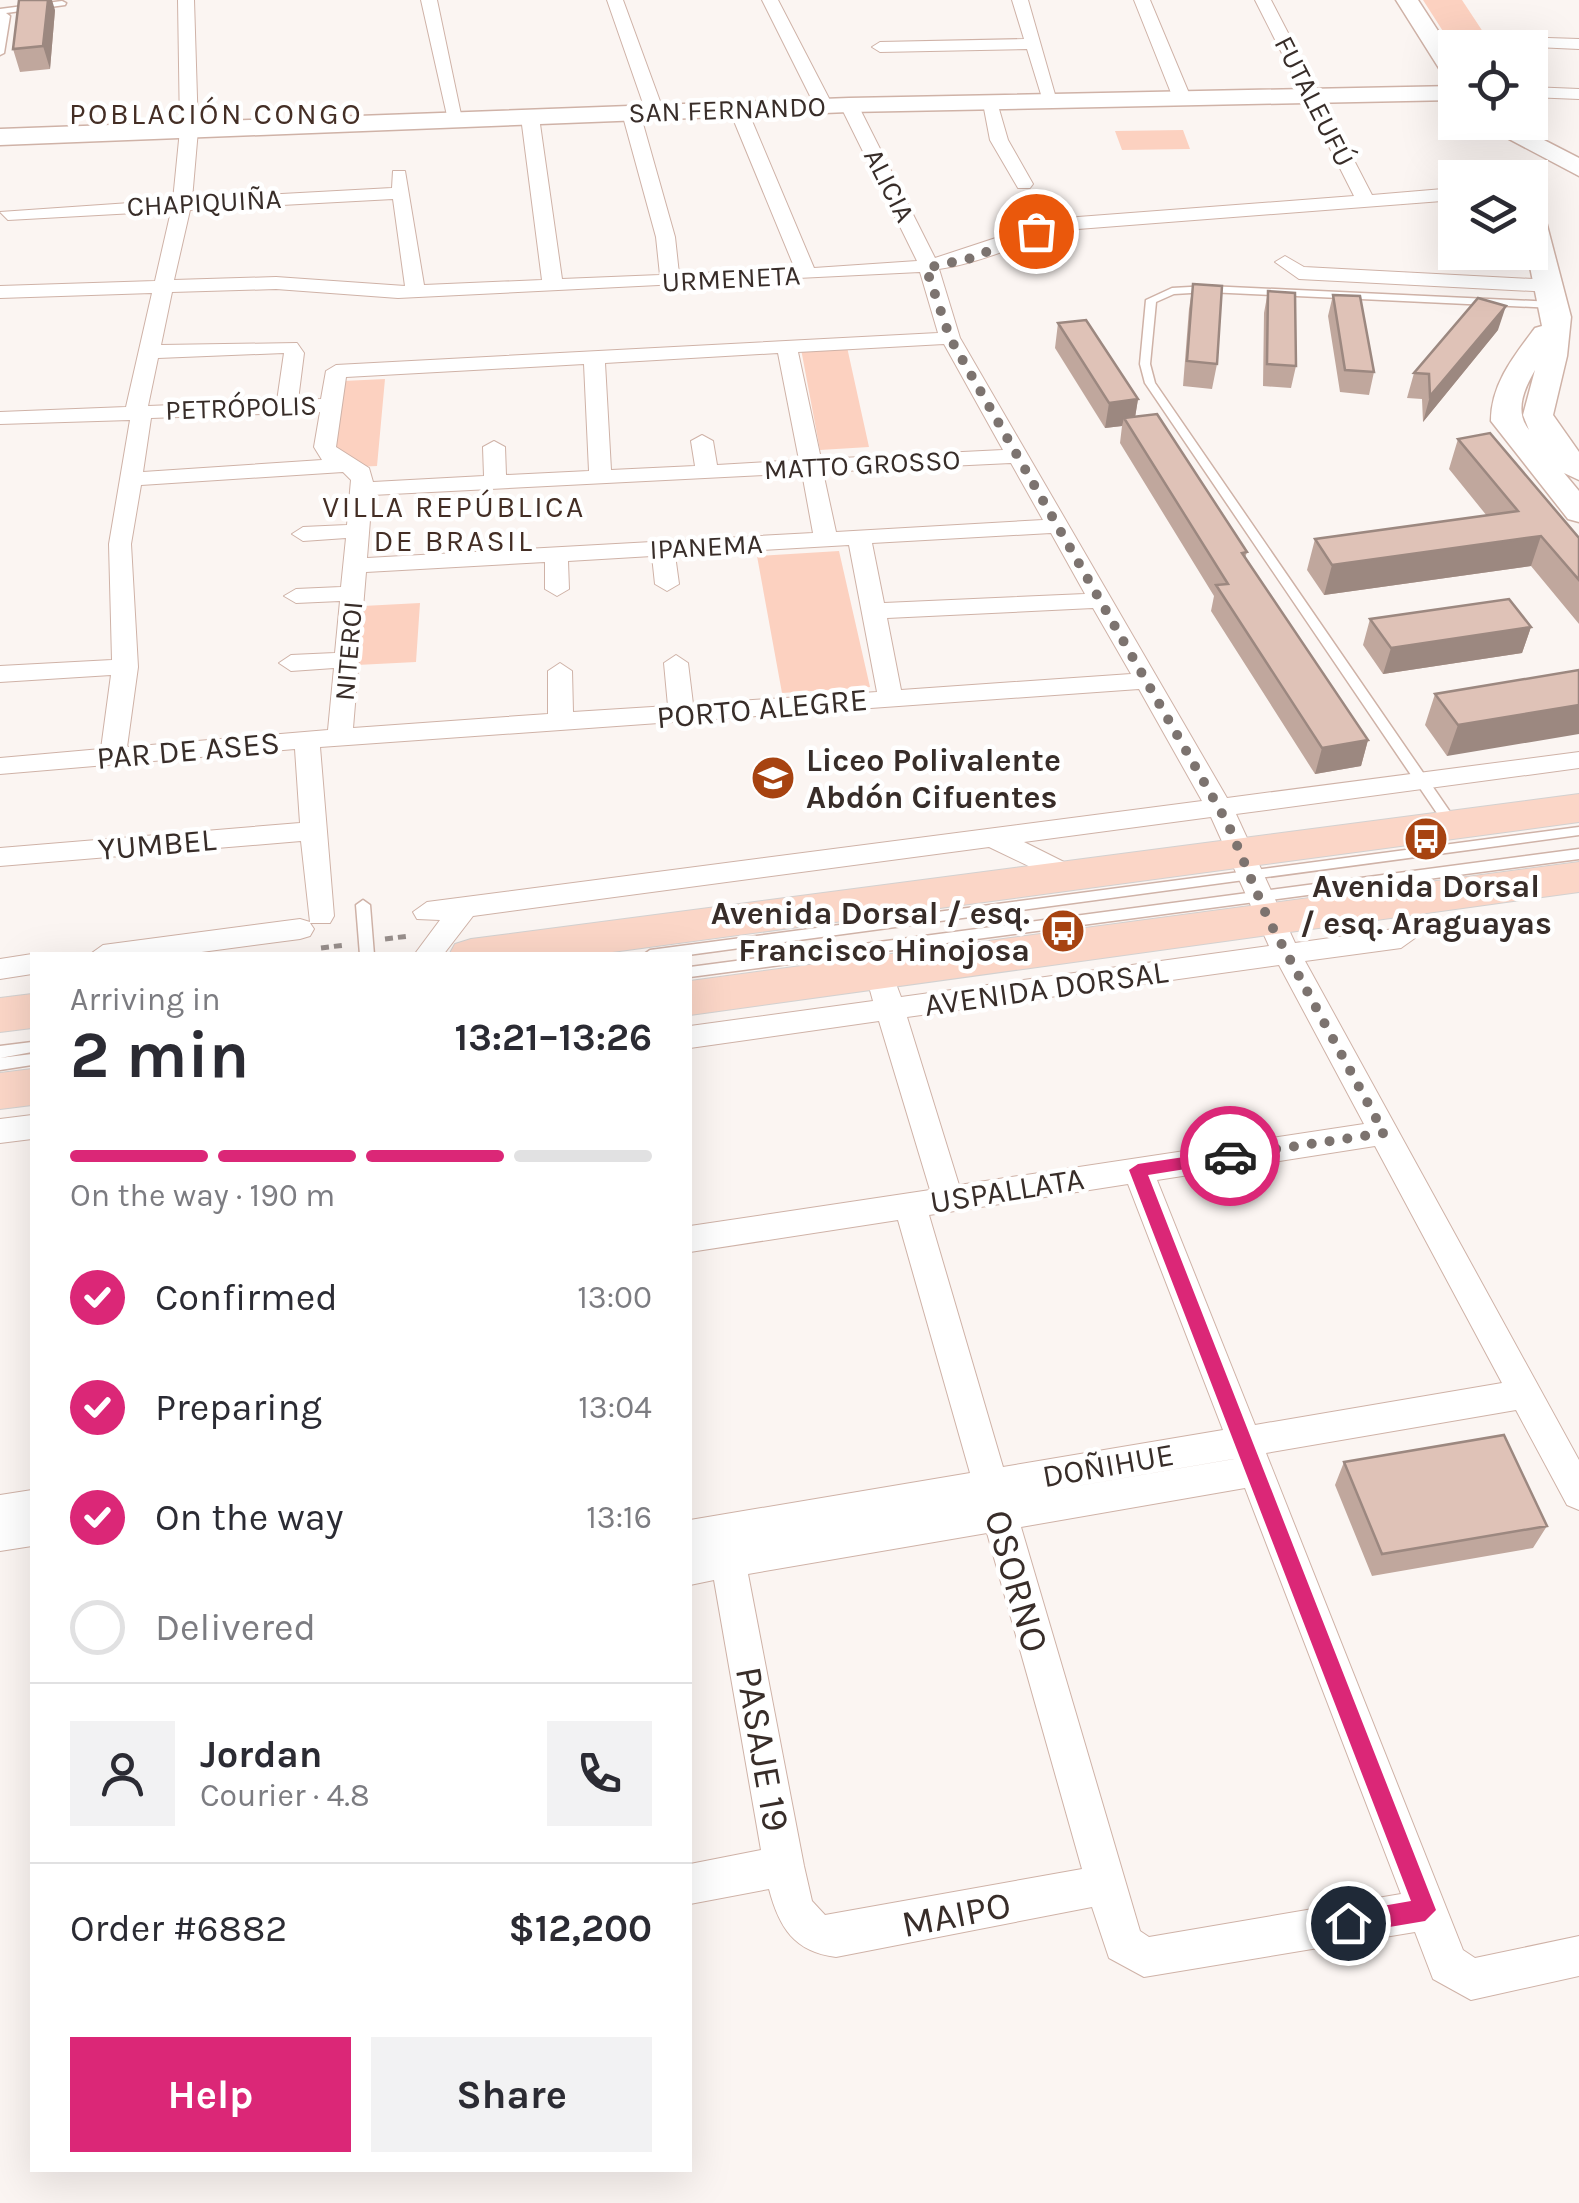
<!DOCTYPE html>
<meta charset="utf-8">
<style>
body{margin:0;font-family:Karla,sans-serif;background:#f2f2f3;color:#2b2b33;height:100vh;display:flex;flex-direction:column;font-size:38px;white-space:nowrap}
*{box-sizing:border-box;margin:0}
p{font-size:32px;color:#7c7c81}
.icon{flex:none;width:55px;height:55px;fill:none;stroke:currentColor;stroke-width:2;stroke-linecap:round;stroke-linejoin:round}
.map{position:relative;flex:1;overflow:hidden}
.details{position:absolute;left:30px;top:952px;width:662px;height:1220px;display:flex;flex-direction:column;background:#fff;border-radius:0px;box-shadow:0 10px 40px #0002}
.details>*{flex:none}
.controls{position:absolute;left:1438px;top:30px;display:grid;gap:20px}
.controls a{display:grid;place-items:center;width:110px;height:110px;border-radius:0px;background:#fff;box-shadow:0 10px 40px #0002;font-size:50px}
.pin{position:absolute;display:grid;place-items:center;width:85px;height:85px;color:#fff;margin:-42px;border:5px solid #fff;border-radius:50%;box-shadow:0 2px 10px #0007}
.courier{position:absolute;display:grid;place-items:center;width:100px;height:100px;margin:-50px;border:8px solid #db2777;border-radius:50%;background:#fff;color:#222;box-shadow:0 2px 12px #0007}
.overview em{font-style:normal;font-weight:700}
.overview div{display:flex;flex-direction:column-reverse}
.overview{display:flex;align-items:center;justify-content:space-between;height:170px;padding:0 40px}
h1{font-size:65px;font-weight:700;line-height:75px}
.bar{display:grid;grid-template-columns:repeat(4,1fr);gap:15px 10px;align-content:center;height:120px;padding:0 40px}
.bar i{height:12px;border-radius:8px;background:#e1e1e2}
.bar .on{background:#db2777}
.bar p{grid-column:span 4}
.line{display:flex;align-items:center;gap:25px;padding:0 40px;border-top:2px solid #e1e1e2}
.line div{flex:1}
.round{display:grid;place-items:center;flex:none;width:105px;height:105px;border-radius:0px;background:#f2f2f3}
ol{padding:0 40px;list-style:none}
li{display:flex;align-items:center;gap:30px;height:110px}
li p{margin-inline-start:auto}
li .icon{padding:10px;border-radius:50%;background:#db2777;color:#fff;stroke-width:4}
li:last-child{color:#7c7c81}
li i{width:55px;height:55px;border:5px solid #e1e1e2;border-radius:50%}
.button{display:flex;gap:20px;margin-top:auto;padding:20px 40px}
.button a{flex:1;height:115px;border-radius:0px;background:#db2777;color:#fff;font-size:40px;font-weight:700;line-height:115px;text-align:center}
.button a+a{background:#f2f2f3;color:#2b2b33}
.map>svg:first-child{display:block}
.green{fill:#fcd1c0}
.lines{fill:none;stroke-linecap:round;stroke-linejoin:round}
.lane-casing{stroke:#cfb2a7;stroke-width:3}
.street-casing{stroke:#cfb2a7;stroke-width:2}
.secondary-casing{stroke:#cfb2a7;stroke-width:3}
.primary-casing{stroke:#d3d1d0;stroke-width:2}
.path{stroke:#988f8c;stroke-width:5;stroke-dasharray:8 5;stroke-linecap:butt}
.lane{fill:#fff;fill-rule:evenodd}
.street{fill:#fff;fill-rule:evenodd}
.secondary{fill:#fff;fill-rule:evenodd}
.primary{fill:#fbd6c7;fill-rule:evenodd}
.wall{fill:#c0a79d}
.shaded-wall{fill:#9c8880}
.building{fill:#dfc2b7;stroke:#9c8880;stroke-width:2.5}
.route{fill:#db2777}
.done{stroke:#7c736f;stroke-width:10;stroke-dasharray:0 18}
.labels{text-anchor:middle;stroke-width:9;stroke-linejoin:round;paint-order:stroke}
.far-street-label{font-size:28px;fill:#382d29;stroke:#fff}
.far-neighbourhood-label{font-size:30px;letter-spacing:2.5px;fill:#442e25;stroke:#fff}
.street-label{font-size:32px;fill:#382d29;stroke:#fff}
.poi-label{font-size:32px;font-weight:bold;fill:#382d29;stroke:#fff;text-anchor:start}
.near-street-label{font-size:38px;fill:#382d29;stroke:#fff}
</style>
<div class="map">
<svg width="1579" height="2203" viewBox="0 0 1579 2203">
<rect width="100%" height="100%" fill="#fbf5f2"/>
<!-- green -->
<path class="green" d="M1423 0H1462L1493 47 1455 50Z
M1183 130 1190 149 1122 150 1115 131Z
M847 347 869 447 820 450 801 349Z
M385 379 377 466 333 468 343 381Z
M839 551 870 687 782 693 757 556Z
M420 603 416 662 357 665 363 606Z"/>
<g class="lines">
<defs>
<path id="lane" d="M62 1 66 3 65 5 6 13 10 16 4 53 0 55V9Z
M1208 286 1554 302 1559 305 1554 308 1208 292 1174 294 1156 302 1150 364 1155 383 1457 822 1459 825 1457 828H1447L1145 383 1140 364 1146 300 1172 288Z
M1579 827V835L688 955H643L650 950Z
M1579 849V859L690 977V967Z
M363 900 370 905 374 955H360L356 905Z
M32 1042V1052L0 1058V1046Z
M32 1054V1065L0 1070V1058Z"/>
<path id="street" d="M178 0H194L198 130 192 199 392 188 393 171H405L424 285 542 280 521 117 530 112 539 117 562 279 660 275 656 237 622 113 631 108 640 113 675 237 679 274 795 269 729 109 738 104 747 109 814 268 917 261 840 105 849 100 858 105 935 258 1029 227 1078 217 1354 196 1255 0H1271L1372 195 1455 188V200L1078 229C1030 238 987 262 939 269L960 338 1227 798 1579 752V768L1236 814 1295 943 1401 928 1415 938 1401 948 1305 961 1579 1460V1510L1567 1505 1516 1410 1266 1453 1463 1950 1475 1958 1579 1936V1976L1471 2000 1433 1979 1415 1932 1144 1977 1109 1958 1092 1907 836 1957C794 1952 779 1927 769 1889L690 1904V1864L761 1850 714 1580 690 1585V1520L970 1473 898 1220 690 1252V1226L930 1190 879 1021 690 1048V1026L873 1001 865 972 879 962 889 965 901 997 1269 946 1211 817 1024 842 1076 868 1080 875 1076 882 1066 884 989 847 473 916 443 955H414L440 920 417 919 413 912 427 902 1202 801 1139 689 320 747 334 916 330 923H310L314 929 310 936 300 939 179 955H89L103 945 300 919 310 922 301 841 0 866V848L300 823 295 749 0 774V758L101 749 111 675 0 682V666L112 660 109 544 130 420 0 424V412L126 407 152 293 0 298V286L155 281 171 211 8 220 0 212 173 200 180 130ZM393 199 405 286 276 277 174 280 190 210ZM920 272 938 333 336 365 326 371 321 399 298 400 304 353 297 343 161 345 172 292 276 289 398 298ZM944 344 1003 450 821 459 798 352ZM284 353 277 401 148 406 158 358ZM778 353 799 460 717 465 713 441 702 435 691 441 695 466 611 470 605 363ZM584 364 589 471 506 475 505 447 494 441 483 447 484 476 373 482 369 468 336 447 346 377ZM320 412 314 447 322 460 143 472 151 418ZM1011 463 1043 520 836 532 823 472ZM343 472 351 480 347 525 303 527 292 534 303 541 346 538 341 587 296 589 284 596 296 603 340 601 335 653 291 655 279 663 291 671 334 668 328 730 127 747 138 667 131 544 141 485ZM802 473 813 533 367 558 372 495ZM1051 533 1085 594 884 603 872 543ZM849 545 877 692 693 704 688 663 676 655 664 663 668 706 573 712 572 671 560 663 548 671V714L353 728 366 572 545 562V589L557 596 569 589 568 561 652 556 655 584 667 591 679 584 675 555ZM1093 608 1131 674 901 690 887 618ZM1279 965 1364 1124 959 1185 907 1017ZM1375 1146 1502 1383 1255 1425 1157 1180ZM1128 1184 1223 1430 1003 1467 929 1215ZM1233 1459H1234L1025 1495ZM1245 1488 1401 1894 1149 1937 1140 1931 1021 1527ZM987 1533 1082 1869 825 1915 812 1901 804 1866 748 1574Z
M421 0H437L463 124 448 120Z
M607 0H623L664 112 661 116 646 112Z
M762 0H778L833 106 830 110 815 106Z
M1012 0H1028L1058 105 1043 101 1027 49 880 52 872 47 880 42 1024 39Z
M1134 0H1150L1191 98 1188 102 1173 98Z
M1432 34 1579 39V49L1426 42 1424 39Z
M1530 87 1579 89V99L1530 97Z
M982 98 997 102 1008 140 1033 184 1030 188H1018L990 140Z
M1285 256 1304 267 1552 280 1562 286 1552 292 1299 279 1275 262Z
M32 954 36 955 32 974 0 979V959Z
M32 1115V1139L0 1143V1119Z
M32 1490V1546L0 1551V1495Z"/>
<path id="secondary" d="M1396 0H1418L1455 57V83L1447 81Z
M1455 86V100L849 112 0 145V129L849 98Z
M1477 122H1509L1579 158V176Z
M1530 202 1543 210 1571 317 1567 356 1553 415 1579 452V480L1564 473 1579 491V522L1568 519 1491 421C1491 384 1514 356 1535 328L1542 326 1527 252ZM1535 370 1523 415 1529 430C1514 411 1524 389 1535 370Z"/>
<path id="primary" d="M1579 794V822L590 955H449L455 944 471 939Z
M1579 862V892L690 1015V981Z
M32 994V1028L0 1032V998Z
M32 1069V1105L0 1109V1073Z"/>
</defs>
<!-- lane casing -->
<use href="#lane" class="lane-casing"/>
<!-- street casing -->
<use href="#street" class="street-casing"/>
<!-- secondary casing -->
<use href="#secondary" class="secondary-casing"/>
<!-- primary casing -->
<use href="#primary" class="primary-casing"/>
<!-- path -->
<path class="path" d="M385 939 409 936
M321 948 345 945"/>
<!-- lane -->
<use href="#lane" class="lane"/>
<!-- street -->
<use href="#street" class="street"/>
<!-- secondary -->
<use href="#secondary" class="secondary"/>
<!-- primary -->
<use href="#primary" class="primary"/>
</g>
<!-- wall -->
<path class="wall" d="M55 10 50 69 20 72 13 49Z
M1193 284 1217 364 1212 389 1183 386 1189 309Z
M1268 291 1296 366 1291 388 1263 386 1264 313Z
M1333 295 1374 372 1369 395 1340 392 1328 316Z
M1058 323 1138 399 1135 417 1247 552 1245 558 1368 740 1361 766 1315 774 1211 611 1214 596 1120 443 1122 426 1105 428 1055 348Z
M1498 330 1423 422 1422 399 1407 398 1414 373Z
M1458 439 1579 538V624L1531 566 1324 595 1307 570 1315 539 1487 516 1449 469Z
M1370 619 1531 627 1522 653 1383 674 1363 645Z
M1579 670 1447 756 1425 725 1435 694Z
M1344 1462 1547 1526 1533 1548 1372 1576 1335 1485Z"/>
<!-- shaded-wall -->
<path class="shaded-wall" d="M48 0H52L55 10 50 69 43 46Z
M1506 306 1498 330 1423 422 1430 396Z
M1138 399 1134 424 1124 418 1122 426 1105 428 1109 403Z
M1541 536 1531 566 1324 595 1332 565Z
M1531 627 1522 653 1383 674 1391 648Z
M1579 705V734L1447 756 1458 725Z
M1368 740 1361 766 1315 774 1322 748Z"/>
<!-- building -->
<path class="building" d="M19 0H48L43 46 13 49Z
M1193 284 1222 286 1217 364 1187 361Z
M1268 291 1295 293 1296 366 1267 364Z
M1333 295 1360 296 1374 372 1345 370Z
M1478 298 1506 306 1430 396 1429 374 1414 373Z
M1086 320 1138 399 1109 403 1058 323Z
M1157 414 1247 552 1242 553 1368 740 1322 748 1216 585 1228 584 1124 418Z
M1490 433 1579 538V580L1541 536 1332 565 1315 539 1518 511 1458 439Z
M1509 599 1531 627 1391 648 1370 619Z
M1579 670V705L1458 725 1435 694Z
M1504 1435 1547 1526 1382 1554 1344 1462Z"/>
<!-- route -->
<path class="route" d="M1230 1150 1236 1152V1161L1148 1175 1436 1910 1425 1921 1348 1934 1337 1923 1348 1912 1411 1901 1129 1170 1138 1164Z"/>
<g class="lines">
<!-- done -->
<path class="done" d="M1036 231 972 258 926 268 950 338 1228 824 1268 919 1384 1133 1230 1156"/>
</g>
<!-- icons -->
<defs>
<symbol id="school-disc" viewBox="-11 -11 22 22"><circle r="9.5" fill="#a74311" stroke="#fff"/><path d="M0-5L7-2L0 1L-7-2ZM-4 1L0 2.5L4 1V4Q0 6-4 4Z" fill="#fff"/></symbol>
<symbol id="bus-disc" viewBox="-11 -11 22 22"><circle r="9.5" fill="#a74311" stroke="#fff"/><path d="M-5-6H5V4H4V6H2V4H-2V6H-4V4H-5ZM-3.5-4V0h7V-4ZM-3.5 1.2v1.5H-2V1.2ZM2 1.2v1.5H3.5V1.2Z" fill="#fff"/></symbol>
</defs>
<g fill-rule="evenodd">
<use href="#school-disc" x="748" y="753" width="50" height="50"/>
<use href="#bus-disc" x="1401" y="814" width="50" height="50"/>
<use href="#bus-disc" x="1038" y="906" width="50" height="50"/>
</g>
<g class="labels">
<!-- far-street labels -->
<g class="far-street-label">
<text transform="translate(1315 101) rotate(63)" y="10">FUTALEUFÚ</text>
<text transform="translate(727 109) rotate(-2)" y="10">SAN FERNANDO</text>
<text transform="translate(890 185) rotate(63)" y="10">ALICIA</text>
<text transform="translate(204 202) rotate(-3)" y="10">CHAPIQUIÑA</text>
<text transform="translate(731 278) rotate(-3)" y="10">URMENETA</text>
<text transform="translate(241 407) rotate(-2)" y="10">PETRÓPOLIS</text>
<text transform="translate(862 464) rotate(-3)" y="10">MATTO GROSSO</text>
<text transform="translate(706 546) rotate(-3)" y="10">IPANEMA</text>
<text transform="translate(348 651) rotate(-85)" y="10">NITEROI</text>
</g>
<!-- far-neighbourhood labels -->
<g class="far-neighbourhood-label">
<text x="216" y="124">POBLACIÓN CONGO</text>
<text x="454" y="517">VILLA REPÚBLICA<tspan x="454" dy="34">DE BRASIL</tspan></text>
</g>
<!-- street labels -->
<g class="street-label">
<text transform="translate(762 708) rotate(-5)" y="11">PORTO ALEGRE</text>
<text transform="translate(188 750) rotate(-5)" y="11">PAR DE ASES</text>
<text transform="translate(157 844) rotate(-5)" y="11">YUMBEL</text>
<text transform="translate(1046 988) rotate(-8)" y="11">AVENIDA DORSAL</text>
<text transform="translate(1007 1190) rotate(-9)" y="11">USPALLATA</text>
<text transform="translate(1108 1465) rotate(-10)" y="11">DOÑIHUE</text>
</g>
<!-- poi labels -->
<g class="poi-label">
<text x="806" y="771">Liceo Polivalente<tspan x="806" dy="37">Abdón Cifuentes</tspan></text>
<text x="1426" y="897" text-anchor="middle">Avenida Dorsal<tspan x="1426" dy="37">/ esq. Araguayas</tspan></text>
<text x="1030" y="924" text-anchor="end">Avenida Dorsal / esq.<tspan x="1030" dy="37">Francisco Hinojosa</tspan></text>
</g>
<!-- near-street labels -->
<g class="near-street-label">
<text transform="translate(1017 1581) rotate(74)" y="13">OSORNO</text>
<text transform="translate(763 1749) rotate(80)" y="13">PASAJE 19</text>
<text transform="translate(956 1914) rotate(-11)" y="13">MAIPO</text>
</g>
</g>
</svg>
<div class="controls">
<a><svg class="icon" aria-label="locate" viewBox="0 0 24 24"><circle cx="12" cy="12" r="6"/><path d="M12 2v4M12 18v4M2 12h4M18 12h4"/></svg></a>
<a><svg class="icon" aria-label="layers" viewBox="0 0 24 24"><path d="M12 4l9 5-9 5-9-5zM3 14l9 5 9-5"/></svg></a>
</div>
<div class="pin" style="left:1036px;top:231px;background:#ea580c"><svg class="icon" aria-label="bag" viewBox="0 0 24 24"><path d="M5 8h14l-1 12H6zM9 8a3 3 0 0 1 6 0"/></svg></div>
<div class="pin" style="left:1348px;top:1923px;background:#1f2937"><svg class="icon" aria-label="home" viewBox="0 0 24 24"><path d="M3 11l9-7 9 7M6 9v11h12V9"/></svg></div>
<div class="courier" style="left:1230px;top:1156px"><svg class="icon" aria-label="car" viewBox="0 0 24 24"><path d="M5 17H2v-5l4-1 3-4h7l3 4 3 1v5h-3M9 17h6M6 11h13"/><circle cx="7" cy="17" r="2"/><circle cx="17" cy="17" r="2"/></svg></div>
<section class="details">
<div class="overview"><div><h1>2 min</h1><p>Arriving in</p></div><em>13:21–13:26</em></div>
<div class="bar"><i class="on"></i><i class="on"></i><i class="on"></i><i></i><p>On the way · 190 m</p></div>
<ol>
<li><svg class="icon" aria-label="check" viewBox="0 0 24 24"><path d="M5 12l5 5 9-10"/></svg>Confirmed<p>13:00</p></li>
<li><svg class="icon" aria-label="check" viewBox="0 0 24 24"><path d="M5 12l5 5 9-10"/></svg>Preparing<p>13:04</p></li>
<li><svg class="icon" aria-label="check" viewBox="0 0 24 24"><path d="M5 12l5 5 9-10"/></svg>On the way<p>13:16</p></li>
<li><i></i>Delivered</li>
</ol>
<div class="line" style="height:180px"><a class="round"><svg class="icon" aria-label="person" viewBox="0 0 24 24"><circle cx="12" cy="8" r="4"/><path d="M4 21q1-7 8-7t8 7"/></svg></a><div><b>Jordan</b><p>Courier · 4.8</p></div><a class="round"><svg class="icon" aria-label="phone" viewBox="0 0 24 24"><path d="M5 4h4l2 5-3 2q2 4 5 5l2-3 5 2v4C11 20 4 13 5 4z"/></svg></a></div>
<div class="line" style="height:130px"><div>Order #6882</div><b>$12,200</b></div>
<div class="button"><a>Help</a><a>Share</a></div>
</section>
</div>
